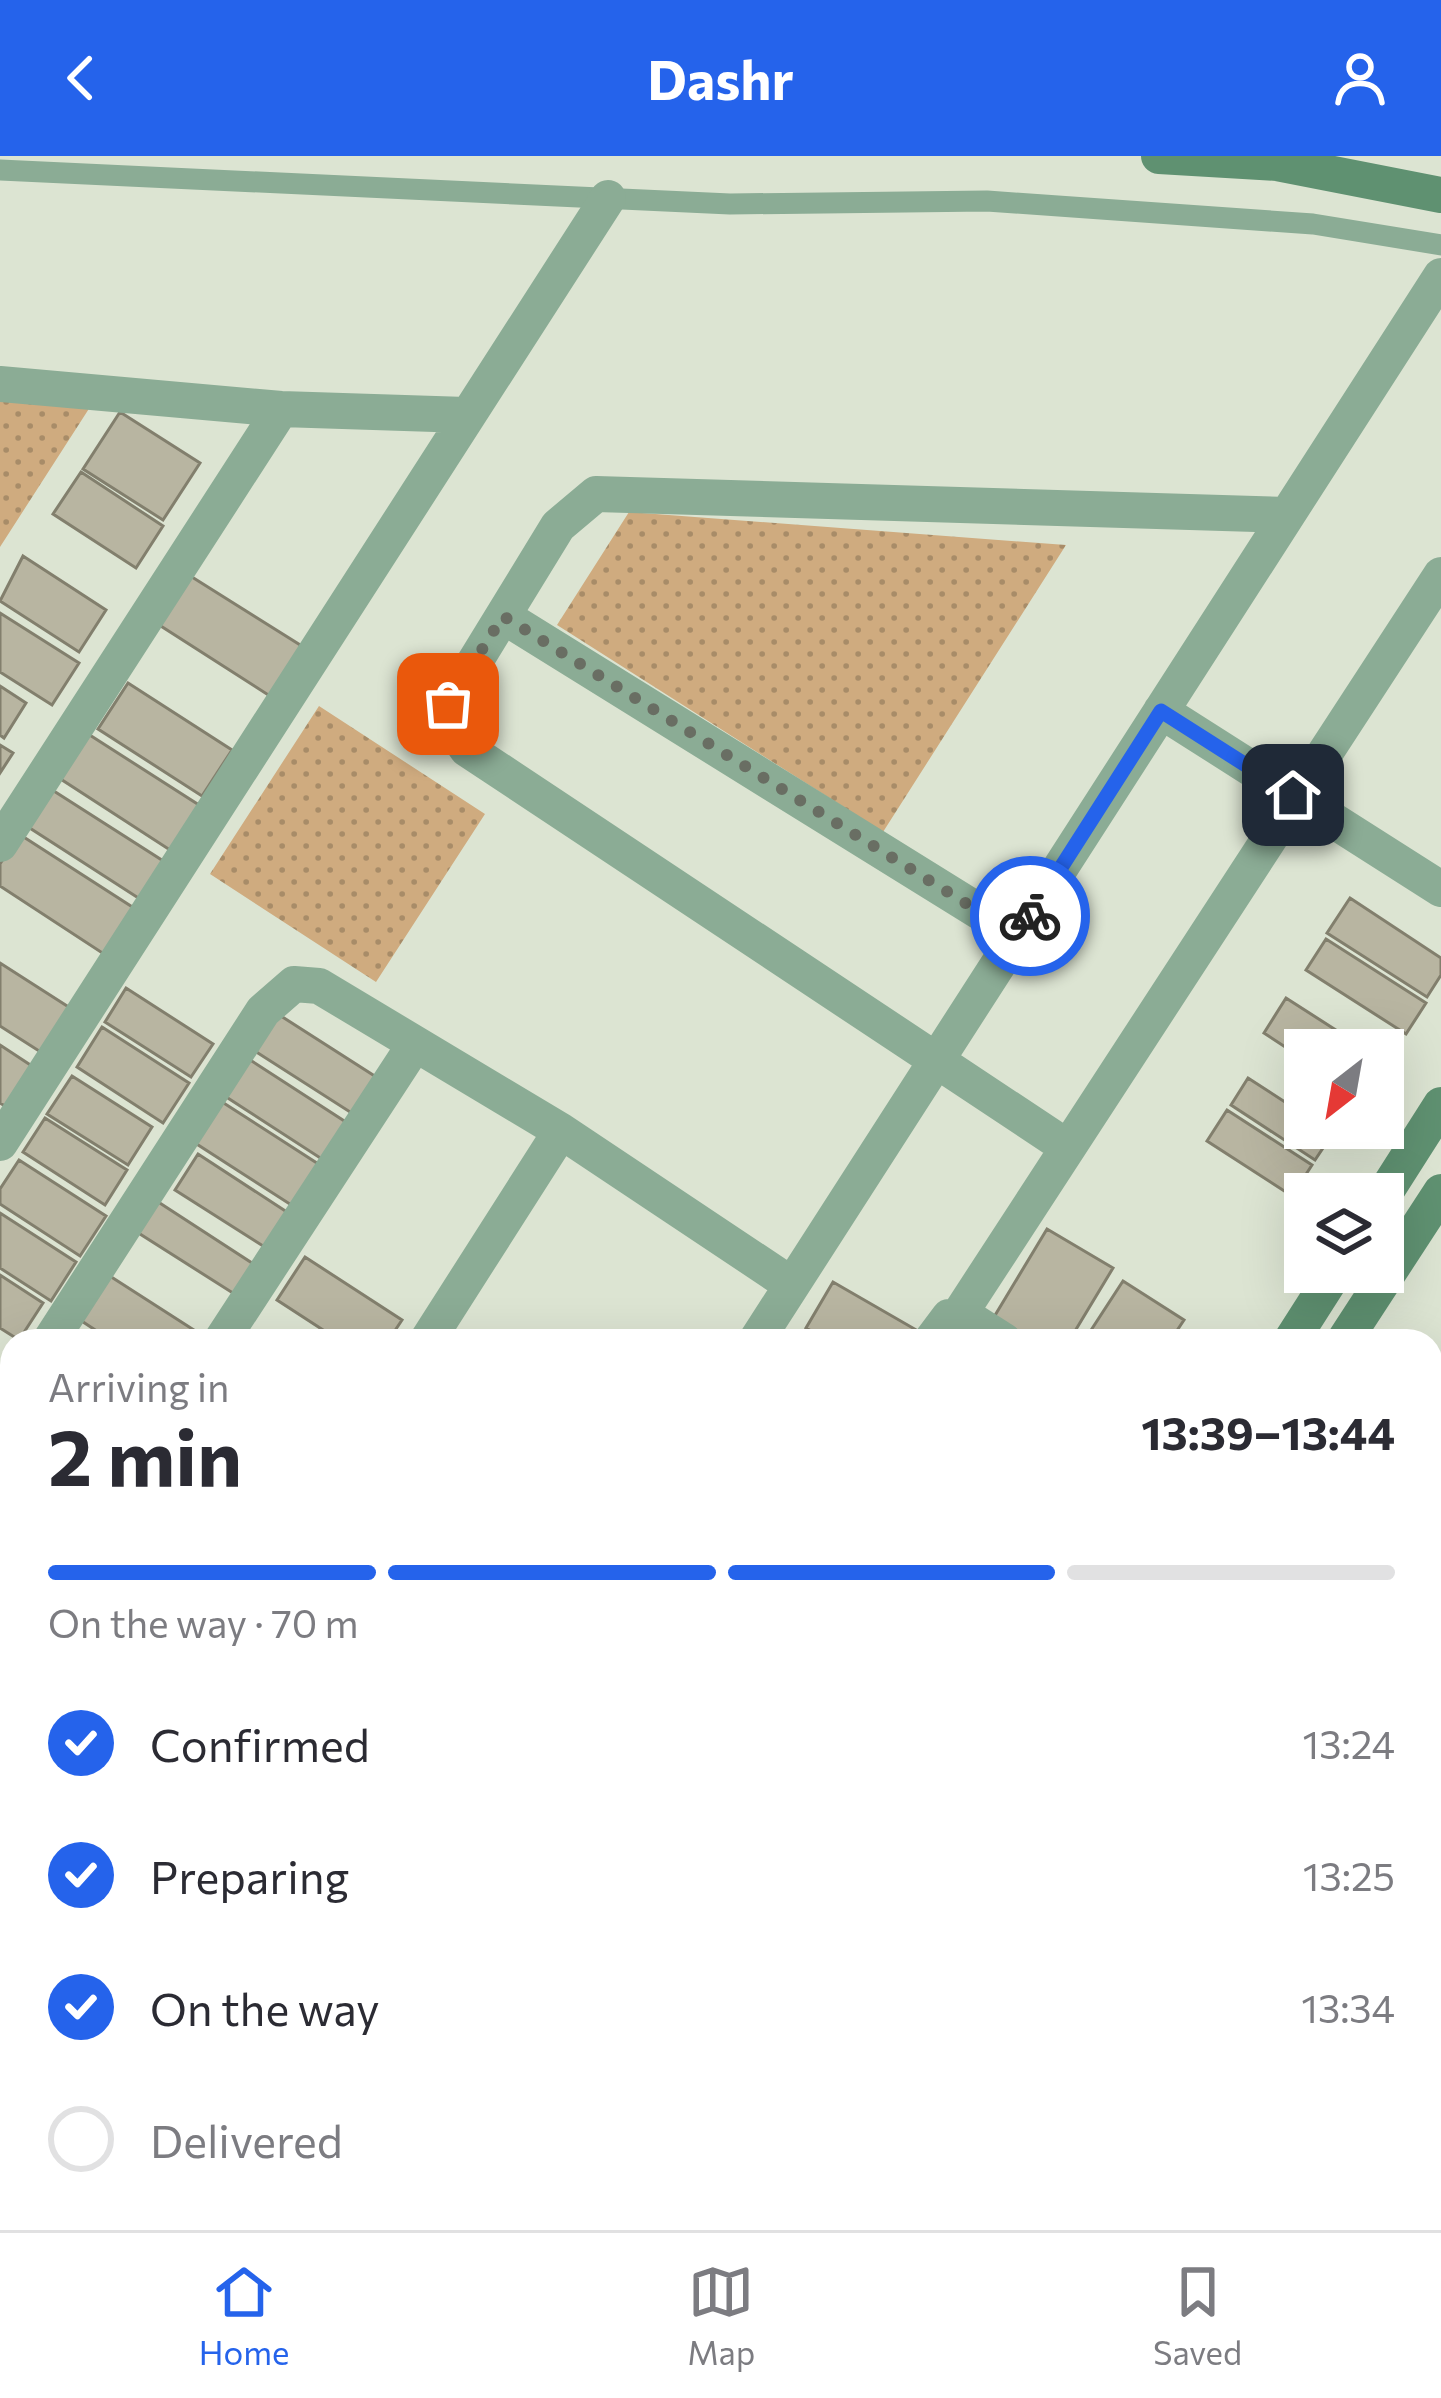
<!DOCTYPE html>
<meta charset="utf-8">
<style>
body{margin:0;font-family:Commissioner,sans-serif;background:#f2f2f3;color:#2b2b33;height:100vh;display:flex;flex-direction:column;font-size:45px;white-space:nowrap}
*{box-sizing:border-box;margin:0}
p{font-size:39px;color:#7c7c81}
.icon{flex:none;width:66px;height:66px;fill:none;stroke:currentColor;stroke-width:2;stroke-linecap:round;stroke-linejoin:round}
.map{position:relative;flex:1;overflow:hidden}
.sheet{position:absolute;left:0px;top:1173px;width:1443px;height:903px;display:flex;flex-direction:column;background:#fff;border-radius:36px 36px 0 0;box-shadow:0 12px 48px #0002}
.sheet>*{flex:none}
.needle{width:78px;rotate:211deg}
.tools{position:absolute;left:1284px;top:873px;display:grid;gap:24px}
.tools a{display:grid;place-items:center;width:120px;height:120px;border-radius:0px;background:#fff;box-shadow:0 12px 48px #0002;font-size:60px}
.pin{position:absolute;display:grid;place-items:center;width:102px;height:102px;color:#fff;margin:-51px;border-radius:24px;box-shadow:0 6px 18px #0006}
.courier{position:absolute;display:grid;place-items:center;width:120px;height:120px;margin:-60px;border:9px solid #2563eb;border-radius:50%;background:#fff;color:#222;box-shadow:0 3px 15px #0007}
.headline em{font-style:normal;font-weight:700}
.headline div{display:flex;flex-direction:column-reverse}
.headline{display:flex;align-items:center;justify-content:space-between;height:204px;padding:0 48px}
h1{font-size:78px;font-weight:700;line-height:90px}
.bar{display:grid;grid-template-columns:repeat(4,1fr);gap:18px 12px;align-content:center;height:144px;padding:0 48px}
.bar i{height:15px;border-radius:9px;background:#e1e1e2}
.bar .current{background:#2563eb}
.bar p{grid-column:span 4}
ol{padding:0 48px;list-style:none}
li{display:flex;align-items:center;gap:36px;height:132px}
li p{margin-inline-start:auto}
li .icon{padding:12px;border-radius:50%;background:#2563eb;color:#fff;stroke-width:4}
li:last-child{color:#7c7c81}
li i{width:66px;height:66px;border:6px solid #e1e1e2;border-radius:50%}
header{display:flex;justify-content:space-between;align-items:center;height:156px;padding:0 48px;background:#2563eb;color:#fff;font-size:54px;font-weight:700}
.tab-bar{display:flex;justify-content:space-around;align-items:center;height:168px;border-top:3px solid #e1e1e2;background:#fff;font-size:33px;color:#7c7c81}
.tab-bar a{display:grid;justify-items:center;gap:6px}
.tab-bar .current{color:#2563eb}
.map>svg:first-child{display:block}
.park{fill:url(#park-dots)}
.building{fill:#b8b5a1;stroke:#827f6d;stroke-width:3}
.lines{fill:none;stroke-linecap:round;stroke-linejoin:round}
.lane{stroke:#8bac95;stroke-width:21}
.street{stroke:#8bac95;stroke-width:36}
.secondary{stroke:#5f9171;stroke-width:36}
.done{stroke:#696e63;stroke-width:12;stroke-dasharray:0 21.6}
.route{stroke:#2563eb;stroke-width:15}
</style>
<header><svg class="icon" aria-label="back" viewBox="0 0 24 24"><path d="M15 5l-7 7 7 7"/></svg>Dashr<svg class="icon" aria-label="person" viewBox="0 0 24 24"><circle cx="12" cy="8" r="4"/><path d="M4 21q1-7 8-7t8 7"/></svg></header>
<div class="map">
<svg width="1441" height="2074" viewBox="0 0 1441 2074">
<defs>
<pattern id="park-dots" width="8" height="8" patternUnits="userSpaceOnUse" patternTransform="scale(3)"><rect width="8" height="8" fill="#cfab7f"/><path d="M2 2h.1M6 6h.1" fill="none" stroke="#a88c68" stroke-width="1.8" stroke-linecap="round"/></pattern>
</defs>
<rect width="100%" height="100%" fill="#dce4d2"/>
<!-- park -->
<path class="park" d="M0 242 92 248 0 391Z
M629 356 1066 389 883 676 557 469Z
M319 550 485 658 376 826 210 718Z
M0 1879 12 1887V2028L0 2046Z
M232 2064H680V2074H226Z"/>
<!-- building -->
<path class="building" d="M120 256 200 307 163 364 83 313Z
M81 316 163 370 136 412 53 358Z
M23 400 106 454 79 496 0 445Z
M184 416 305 492 273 542 153 465Z
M0 457 79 507 52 549 0 516Z
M128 527 232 594 202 640 98 573Z
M0 530 26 547 4 582 0 579Z
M85 576 199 649 170 694 56 620Z
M0 589 13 597 0 617Z
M46 630 168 708 143 745 22 667Z
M19 678 137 754 107 800 0 730V708Z
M1350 742 1441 802V819L1427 841 1327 777Z
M1326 783 1426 847 1406 878 1306 814Z
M0 807 78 857 50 902 0 870Z
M126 832 213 888 191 921 105 866Z
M1286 842 1367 894H1305V904L1264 877Z
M270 853 384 926 361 963 247 890Z
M102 871 189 927 163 967 77 911Z
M0 889 38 914 13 955 0 947Z
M241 898 352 970 328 1007 217 935Z
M72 920 152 971 128 1009 47 958Z
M1248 922 1305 959V972L1333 977 1315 1004 1231 949Z
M219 944 323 1011 296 1052 192 985Z
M1227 954 1312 1009 1292 1040 1207 985Z
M45 962 127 1014 105 1049 23 996Z
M198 998 293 1060 271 1095 175 1034Z
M19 1004 106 1060 80 1100 0 1048V1033Z
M149 1040 255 1109 236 1139 129 1071Z
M0 1057 76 1106 51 1145 0 1112Z
M1047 1073 1113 1112 1069 1185H1034L994 1161Z
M305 1101 402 1164 388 1185H340L277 1144Z
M102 1115 211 1185H112L74 1160Z
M0 1119 43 1147 19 1184 0 1172Z
M1123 1125 1184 1164 1170 1185H1084Z
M833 1126 925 1179 922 1185H829L806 1172Z
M12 1256V1312L0 1304V1275Z
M0 1312 12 1320V1376L0 1368Z
M0 1377 12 1384V1444L0 1436Z
M1441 1592V1632L1431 1626V1609Z
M12 1619V1713L11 1714 0 1707V1638Z
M0 1720 12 1728V1784L0 1803Z
M12 1804V1829L1 1822Z
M43 2064H123L138 2074H58Z"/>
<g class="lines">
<!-- lane -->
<path class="lane" d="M0 14 730 48 987 45 1313 68 1441 89"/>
<!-- street -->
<path class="street" d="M0 228 281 253 466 259
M503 460 1017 779
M1161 555 1441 733
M0 688 281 253
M0 987 608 42
M1067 991 467 593 447 564 449 548 558 370 596 338 1287 359
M959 1159 1441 419
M50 1185 263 855 294 828 319 830 561 975 792 1129
M221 1185 415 888
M427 1185 561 975
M756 1185 1441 120
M931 1185 949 1161 971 1164 1004 1185
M0 1263 12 1245
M1431 1326 1441 1311
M0 1498 12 1480
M0 1529 12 1537
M1431 1531 1441 1516
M1431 1735 1441 1720
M0 1848 12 1856
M1431 1972 1441 1957
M1431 2029 1441 2036
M0 2063 12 2044
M1071 2064 1087 2074
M1262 2064 1276 2074
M185 2074 191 2064
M959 2074 965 2064
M1208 2074 1215 2064
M1361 2074 1368 2064"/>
<!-- secondary -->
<path class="secondary" d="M1159 0 1277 7 1441 39
M1383 1040 1441 949
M1291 1185 1335 1116
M1344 1185 1441 1036
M744 2074 748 2064
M812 2074 814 2064"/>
</g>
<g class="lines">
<!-- done -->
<path class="done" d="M448 548 503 460 1017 779 1030 760"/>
<!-- route -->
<path class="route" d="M1030 760 1161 555 1293 639"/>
</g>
</svg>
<div class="tools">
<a><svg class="needle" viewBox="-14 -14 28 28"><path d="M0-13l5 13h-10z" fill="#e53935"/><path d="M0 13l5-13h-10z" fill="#7c7c81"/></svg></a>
<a><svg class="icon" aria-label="layers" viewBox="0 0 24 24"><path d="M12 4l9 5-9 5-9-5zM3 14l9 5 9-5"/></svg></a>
</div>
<div class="pin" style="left:448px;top:548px;background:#ea580c"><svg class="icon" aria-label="bag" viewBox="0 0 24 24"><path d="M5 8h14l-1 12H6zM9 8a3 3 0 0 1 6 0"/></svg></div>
<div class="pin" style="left:1293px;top:639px;background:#1f2937"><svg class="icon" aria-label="home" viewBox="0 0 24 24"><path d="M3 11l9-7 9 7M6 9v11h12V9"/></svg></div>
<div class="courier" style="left:1030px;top:760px"><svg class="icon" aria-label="bike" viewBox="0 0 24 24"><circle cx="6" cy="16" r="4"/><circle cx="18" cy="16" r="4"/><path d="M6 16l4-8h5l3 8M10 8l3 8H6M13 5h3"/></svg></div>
<section class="sheet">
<div class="headline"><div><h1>2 min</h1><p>Arriving in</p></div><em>13:39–13:44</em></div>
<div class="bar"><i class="current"></i><i class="current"></i><i class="current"></i><i></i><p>On the way · 70 m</p></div>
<ol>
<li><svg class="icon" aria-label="check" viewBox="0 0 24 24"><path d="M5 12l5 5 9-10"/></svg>Confirmed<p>13:24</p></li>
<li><svg class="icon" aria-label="check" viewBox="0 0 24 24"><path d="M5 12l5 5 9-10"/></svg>Preparing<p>13:25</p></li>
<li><svg class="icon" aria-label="check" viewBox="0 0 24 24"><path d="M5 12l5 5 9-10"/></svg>On the way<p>13:34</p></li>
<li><i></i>Delivered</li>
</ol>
</section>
</div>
<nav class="tab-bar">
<a class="current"><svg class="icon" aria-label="home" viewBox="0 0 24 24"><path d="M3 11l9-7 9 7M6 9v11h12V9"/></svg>Home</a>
<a><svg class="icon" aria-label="map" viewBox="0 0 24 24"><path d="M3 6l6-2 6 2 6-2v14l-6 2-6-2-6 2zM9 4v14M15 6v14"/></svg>Map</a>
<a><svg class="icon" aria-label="saved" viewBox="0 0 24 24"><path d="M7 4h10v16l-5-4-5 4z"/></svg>Saved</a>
</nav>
